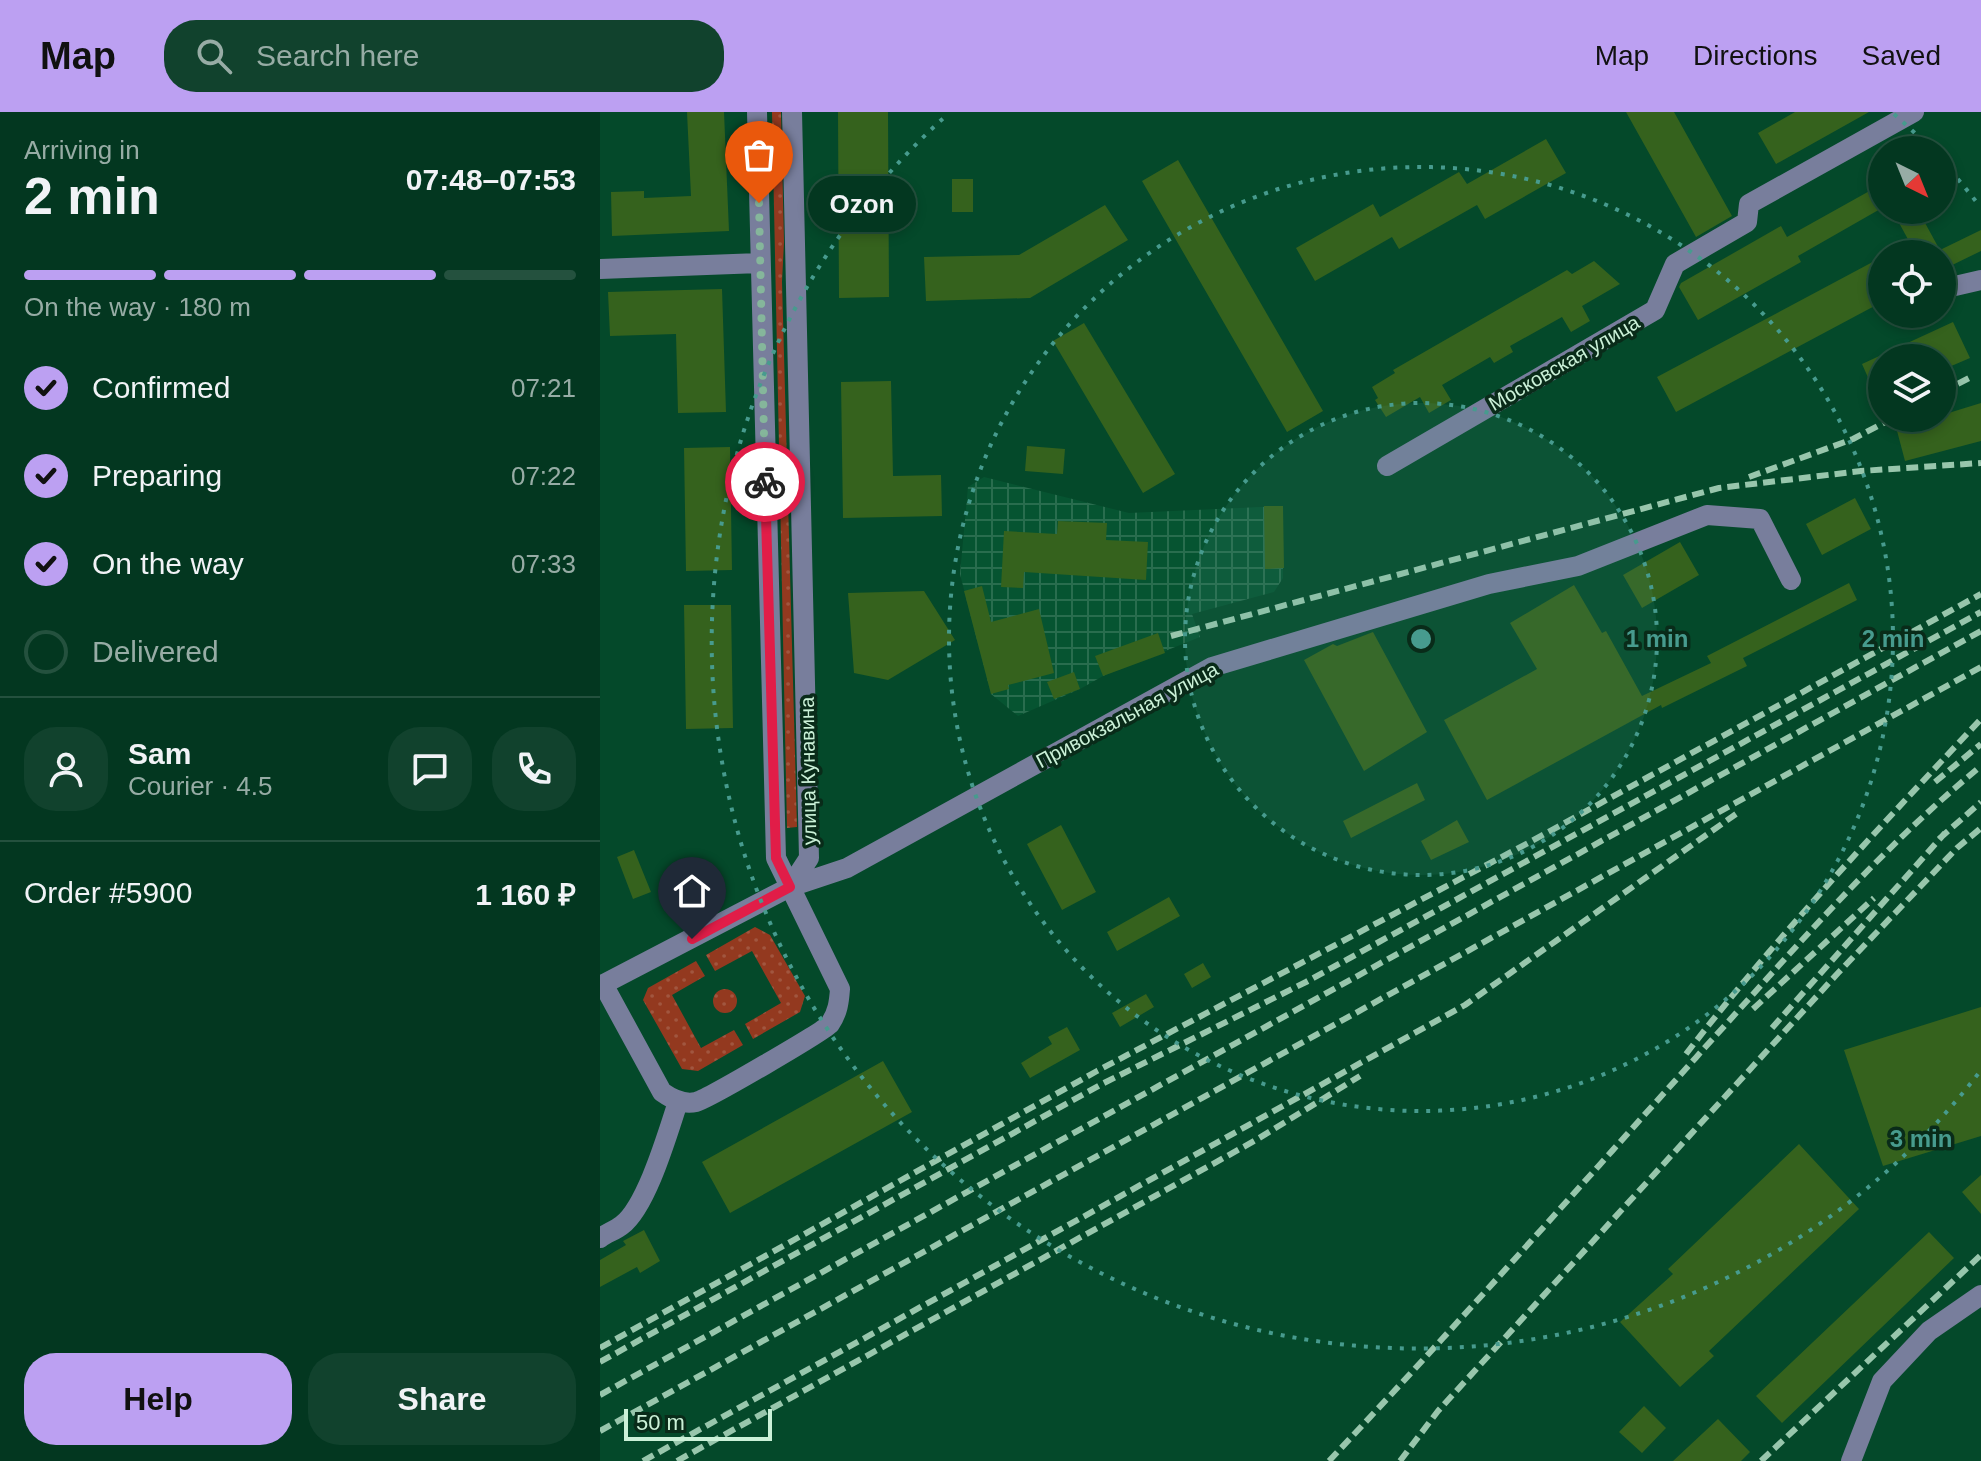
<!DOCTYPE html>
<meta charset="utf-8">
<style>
body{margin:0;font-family:Arial,sans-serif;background:#11422d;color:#f1f3f6;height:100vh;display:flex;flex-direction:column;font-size:30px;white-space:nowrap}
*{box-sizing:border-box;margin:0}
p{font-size:26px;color:#97aca5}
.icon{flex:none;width:44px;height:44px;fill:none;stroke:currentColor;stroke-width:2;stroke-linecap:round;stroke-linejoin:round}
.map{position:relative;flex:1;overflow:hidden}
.drawer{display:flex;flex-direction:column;background:#033720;width:600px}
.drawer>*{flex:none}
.needle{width:52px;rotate:137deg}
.fabs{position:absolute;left:1268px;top:24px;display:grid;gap:16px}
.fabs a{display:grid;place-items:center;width:88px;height:88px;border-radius:50%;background:#033720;box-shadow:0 4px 12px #0003,0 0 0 2px #24513e;font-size:40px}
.scale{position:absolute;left:24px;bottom:20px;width:148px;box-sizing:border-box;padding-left:8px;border:4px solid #cbf1d8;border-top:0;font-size:22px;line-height:28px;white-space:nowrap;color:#cbf1d8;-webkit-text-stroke:6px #092b19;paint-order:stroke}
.pin{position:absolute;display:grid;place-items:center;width:68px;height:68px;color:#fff;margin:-82px -34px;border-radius:50% 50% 50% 0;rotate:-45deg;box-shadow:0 0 8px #0007}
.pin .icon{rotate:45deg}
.courier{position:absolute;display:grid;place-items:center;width:80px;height:80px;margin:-40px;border:6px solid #e11d48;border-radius:50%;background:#fff;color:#222;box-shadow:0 2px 10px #0007}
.bubble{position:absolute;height:56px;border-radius:28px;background:#033720;box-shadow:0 4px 12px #0003,0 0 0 2px #24513e;font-size:26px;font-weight:700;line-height:56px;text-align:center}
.head em{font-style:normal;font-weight:700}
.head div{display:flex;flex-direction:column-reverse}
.head{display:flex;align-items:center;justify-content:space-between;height:136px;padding:0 24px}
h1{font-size:52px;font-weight:700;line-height:60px}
.bar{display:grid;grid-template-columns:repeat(4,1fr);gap:12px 8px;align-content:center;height:96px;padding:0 24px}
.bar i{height:10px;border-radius:6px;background:#24513e}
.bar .active{background:#bca0f2}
.bar p{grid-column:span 4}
.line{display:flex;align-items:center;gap:20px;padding:0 24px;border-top:2px solid #24513e}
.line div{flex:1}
.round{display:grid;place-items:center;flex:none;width:84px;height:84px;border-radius:32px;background:#11422d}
ol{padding:0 24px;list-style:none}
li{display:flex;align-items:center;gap:24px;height:88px}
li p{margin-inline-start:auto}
li .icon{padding:8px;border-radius:50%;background:#bca0f2;color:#111;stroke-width:4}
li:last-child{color:#97aca5}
li i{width:44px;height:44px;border:4px solid #24513e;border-radius:50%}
.primary-button{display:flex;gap:16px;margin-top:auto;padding:16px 24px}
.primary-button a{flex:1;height:92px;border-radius:32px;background:#bca0f2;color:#111;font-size:32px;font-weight:700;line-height:92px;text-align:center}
.primary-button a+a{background:#11422d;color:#f1f3f6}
header{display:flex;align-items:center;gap:48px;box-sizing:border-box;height:112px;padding:0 40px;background:#bca0f2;color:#111}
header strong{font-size:38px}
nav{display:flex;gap:44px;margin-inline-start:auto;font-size:28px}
.search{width:560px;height:72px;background:#11422d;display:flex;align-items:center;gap:20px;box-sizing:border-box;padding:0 28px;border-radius:32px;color:#97aca5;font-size:30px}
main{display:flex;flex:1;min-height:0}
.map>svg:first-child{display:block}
.industrial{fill:url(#industrial-grid)}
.grass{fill:url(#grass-dots)}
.building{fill:#35621d}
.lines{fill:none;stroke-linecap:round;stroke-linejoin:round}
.minor{stroke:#787e9c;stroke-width:20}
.rail{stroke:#98c6ac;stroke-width:6;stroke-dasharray:12 6;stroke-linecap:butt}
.done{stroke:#85b69b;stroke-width:8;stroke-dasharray:0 14.4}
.route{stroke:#e11d48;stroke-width:10}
.ring{fill:none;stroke:#479b8e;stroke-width:4;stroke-dasharray:4 8}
.labels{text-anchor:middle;stroke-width:7;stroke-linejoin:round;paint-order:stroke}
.street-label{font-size:20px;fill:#cbf1d8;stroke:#092b19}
.centre{fill:#479b8e;stroke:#092b19;stroke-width:4}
.ring-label{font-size:24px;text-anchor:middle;font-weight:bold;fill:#479b8e;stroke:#092b19;stroke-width:7;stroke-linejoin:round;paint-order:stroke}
</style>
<header>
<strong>Map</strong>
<div class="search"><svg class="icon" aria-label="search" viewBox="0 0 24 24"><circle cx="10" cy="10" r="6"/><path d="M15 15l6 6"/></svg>Search here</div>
<nav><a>Map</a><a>Directions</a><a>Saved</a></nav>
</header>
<main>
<section class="drawer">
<div class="head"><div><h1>2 min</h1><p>Arriving in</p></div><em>07:48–07:53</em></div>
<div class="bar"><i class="active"></i><i class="active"></i><i class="active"></i><i></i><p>On the way · 180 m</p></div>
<ol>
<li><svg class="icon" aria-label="check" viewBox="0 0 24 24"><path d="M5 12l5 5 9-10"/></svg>Confirmed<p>07:21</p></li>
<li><svg class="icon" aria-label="check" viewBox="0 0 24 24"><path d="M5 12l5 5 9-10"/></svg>Preparing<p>07:22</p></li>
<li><svg class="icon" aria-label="check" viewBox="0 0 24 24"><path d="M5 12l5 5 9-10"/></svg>On the way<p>07:33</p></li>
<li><i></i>Delivered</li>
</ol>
<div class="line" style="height:144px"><a class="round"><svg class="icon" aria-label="person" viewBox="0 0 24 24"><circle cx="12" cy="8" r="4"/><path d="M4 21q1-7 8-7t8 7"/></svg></a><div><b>Sam</b><p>Courier · 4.5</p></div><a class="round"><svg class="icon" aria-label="chat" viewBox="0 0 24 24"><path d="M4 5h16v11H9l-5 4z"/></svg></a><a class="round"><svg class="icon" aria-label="phone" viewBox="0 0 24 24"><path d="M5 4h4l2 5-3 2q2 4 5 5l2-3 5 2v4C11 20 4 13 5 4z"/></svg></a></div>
<div class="line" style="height:104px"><div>Order #5900</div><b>1 160 ₽</b></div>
<div class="primary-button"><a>Help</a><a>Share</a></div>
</section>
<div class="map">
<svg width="1381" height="1349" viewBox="0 0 1381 1349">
<defs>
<pattern id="industrial-grid" width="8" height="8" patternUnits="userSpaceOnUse" patternTransform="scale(2)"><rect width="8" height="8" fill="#065431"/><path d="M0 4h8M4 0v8" fill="none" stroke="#296d4e"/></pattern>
<pattern id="grass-dots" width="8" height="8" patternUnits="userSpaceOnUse" patternTransform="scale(2)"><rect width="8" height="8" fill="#93391f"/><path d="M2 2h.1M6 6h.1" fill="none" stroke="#a1563f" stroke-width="1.8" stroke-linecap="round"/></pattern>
</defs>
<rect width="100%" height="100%" fill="#04492a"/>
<!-- industrial -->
<path class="industrial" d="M384 365 529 401 683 394V466L674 480 592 502 600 525 503 564 480 577 418 604 391 582 360 462 368 375Z"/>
<!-- grass -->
<path class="grass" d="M172 0H181L184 130 182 170 197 715 187 716Z
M155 815 170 823 205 884 200 900 153 927 145 912 181 891 152 839 115 859 106 843Z
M96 849 105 864 72 883 101 936 134 918 143 933 98 959 82 957 43 888 48 876Z
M113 889a12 12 0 1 1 24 0a12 12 0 1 1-24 0Z"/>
<!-- building -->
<path class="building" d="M87 0H124L129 119 12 124 11 80 44 79V86L91 84Z
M238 0H288L289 185 239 186Z
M1026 0H1074L1132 104 1096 125Z
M1195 0H1269L1176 52 1158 21Z
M946 27 966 61 885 107 877 93 799 137 792 125 715 169 696 136 773 92 780 105 859 60 867 72Z
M578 48 723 299 687 320 542 69Z
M352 67H373V100H352Z
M1282 72V96L1198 144 1201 150 1098 208 1079 175 1081 171 1181 114 1187 125Z
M505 93 528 128 430 186 326 189 324 145 419 143Z
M1292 98H1318L1342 142H1288L1310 131Z
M1381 118V139L1342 158V137Z
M1282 145V190L1076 300 1057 265Z
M994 149 1020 172 982 194 990 209 971 220 962 205 910 234 913 240 894 251 890 245 842 273 851 288 829 301 820 285 786 305 775 288 778 286 772 275 795 261 793 258 967 158 972 162Z
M122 177 126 300 78 301 76 222 10 224 8 180Z
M1353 210 1370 246 1342 258V246H1282V297L1262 252Z
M484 211 575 362 543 381 453 229Z
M291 269 293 364 341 363 342 404 243 406 241 270Z
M1381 291V329L1305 349 1296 315 1329 306H1342V303Z
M427 334 465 337 463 362 425 359Z
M130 335 132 458 86 459 84 336Z
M1255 386 1271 417 1222 443 1206 412Z
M664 394H683L684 456 665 457Z
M458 409 507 411 506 428 548 430 546 468 424 460 423 476 401 475 404 419 457 422Z
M1080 430 1099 463 1042 496 1023 463Z
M1249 471 1257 488 1143 546 1147 554 1062 596 1061 593 887 688 844 608 937 557 910 511 974 473 1002 521 1006 519 1042 584 1111 551 1107 544Z
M382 474 391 510 439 497 454 561 408 573 409 577 391 582 364 479Z
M324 479 355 528 288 568 254 561 248 481Z
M84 493H131L133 616 86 617Z
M773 520 827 620 764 659 704 548 733 532 737 534Z
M558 521 565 541 503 564 495 544Z
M474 560 480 577 454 587 447 570Z
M817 671 825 688 751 726 743 709Z
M857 708 869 730 831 748 821 729Z
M461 713 496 780 462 798 427 732Z
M34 738 51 780 33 787 17 745Z
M569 785 580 804 517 839 507 820Z
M603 851 611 865 592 876 584 862Z
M546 882 554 895 520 915 512 901Z
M1381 895V1024L1283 1054 1244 938Z
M467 915 480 938 430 966 421 951 452 932 448 925Z
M283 949 312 1000 130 1101 102 1050Z
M1199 1032 1259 1097 1109 1239 1114 1244 1080 1275 1020 1210 1073 1162 1068 1157Z
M1381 1063V1102L1362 1080Z
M44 1118 60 1149 40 1161 37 1155 0 1175V1148L26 1133 23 1129Z
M1329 1120 1354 1146 1182 1311 1156 1284Z
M1044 1294 1066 1316 1042 1341 1019 1320Z
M1118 1307 1150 1340 1141 1349H1073Z"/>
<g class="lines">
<!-- minor -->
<path class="minor" d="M0 157 160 151
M1342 177 1381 168
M787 354 1055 198 1075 152 1147 110 1149 92 1314 0
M190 775 209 746 192 0
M3 872 62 980C72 987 83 993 96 990 108 987 224 919 230 912 238 900 239 890 240 877L176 746 157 0
M0 874 190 775 247 756 612 555 889 472 978 454 1107 403 1160 407 1191 468
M0 1126C7 1121 16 1118 22 1113 47 1094 68 1020 78 990
M1251 1349 1282 1269 1329 1219 1381 1183"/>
<!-- rail -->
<path class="rail" d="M1342 280 1371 265
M1149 365 1253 327 1293 306
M571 524 1119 376 1261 359 1381 351
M1335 670 1381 632
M1339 727 1381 690
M1153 897 1274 786
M1172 916 1345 721
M1086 942C1177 824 1279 716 1381 607
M0 1236 497 959 930 730 1381 482
M0 1250 502 972 706 870 1381 500
M0 1283 1381 519
M0 1319 1381 555
M43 1349 865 893 1136 702
M77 1349 656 1028 760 964
M729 1349C858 1212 983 1071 1109 931 1196 835 1281 736 1381 654
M800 1349 838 1299 1238 861 1357 736 1381 716
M1161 1349 1381 1143"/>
</g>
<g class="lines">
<!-- done -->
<path class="done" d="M159 91 165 370"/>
<!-- route -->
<path class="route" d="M92 827 190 775 176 746 165 370"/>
</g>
<!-- distance rings -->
<circle cx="821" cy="527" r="236" fill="#479b8e" fill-opacity=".12"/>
<g class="ring">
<circle cx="821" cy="527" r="236"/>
<circle cx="821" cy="527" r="472"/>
<path d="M1378 962A707 707 0 1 1 348 2M1294 2A707 707 0 0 1 1330 36M1342 49A707 707 0 0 1 1378 92"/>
</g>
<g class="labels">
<!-- street labels -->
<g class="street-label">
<text transform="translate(964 251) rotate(-30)" y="7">Московская улица</text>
<text transform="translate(527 603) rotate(-28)" y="7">Привокзальная улица</text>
<text transform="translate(208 659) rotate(-91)" y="7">улица Кунавина</text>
</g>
</g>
<circle cx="821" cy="527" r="12" class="centre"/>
<g class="ring-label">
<text x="1057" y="535">1 min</text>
<text x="1293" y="535">2 min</text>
<text x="1321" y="1035">3 min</text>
</g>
</svg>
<div class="fabs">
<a><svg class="needle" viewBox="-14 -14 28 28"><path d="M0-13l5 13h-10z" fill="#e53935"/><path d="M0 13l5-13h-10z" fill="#97aca5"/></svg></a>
<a><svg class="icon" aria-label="locate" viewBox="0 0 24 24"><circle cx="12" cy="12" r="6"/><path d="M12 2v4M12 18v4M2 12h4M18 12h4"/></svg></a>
<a><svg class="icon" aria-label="layers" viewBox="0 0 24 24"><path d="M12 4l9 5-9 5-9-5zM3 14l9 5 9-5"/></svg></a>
</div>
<div class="scale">50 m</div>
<div class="pin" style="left:159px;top:91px;background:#ea580c"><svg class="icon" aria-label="bag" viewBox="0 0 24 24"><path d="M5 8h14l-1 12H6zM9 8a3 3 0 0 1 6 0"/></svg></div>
<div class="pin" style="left:92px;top:827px;background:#1f2937"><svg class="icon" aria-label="home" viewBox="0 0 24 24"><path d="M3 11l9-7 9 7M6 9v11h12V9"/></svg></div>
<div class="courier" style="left:165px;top:370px"><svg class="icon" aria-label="bike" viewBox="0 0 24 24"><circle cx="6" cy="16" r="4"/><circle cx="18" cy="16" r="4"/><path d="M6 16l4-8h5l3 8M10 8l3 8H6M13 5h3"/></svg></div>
<div class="bubble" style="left:208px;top:64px;width:108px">Ozon</div>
</div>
</main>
